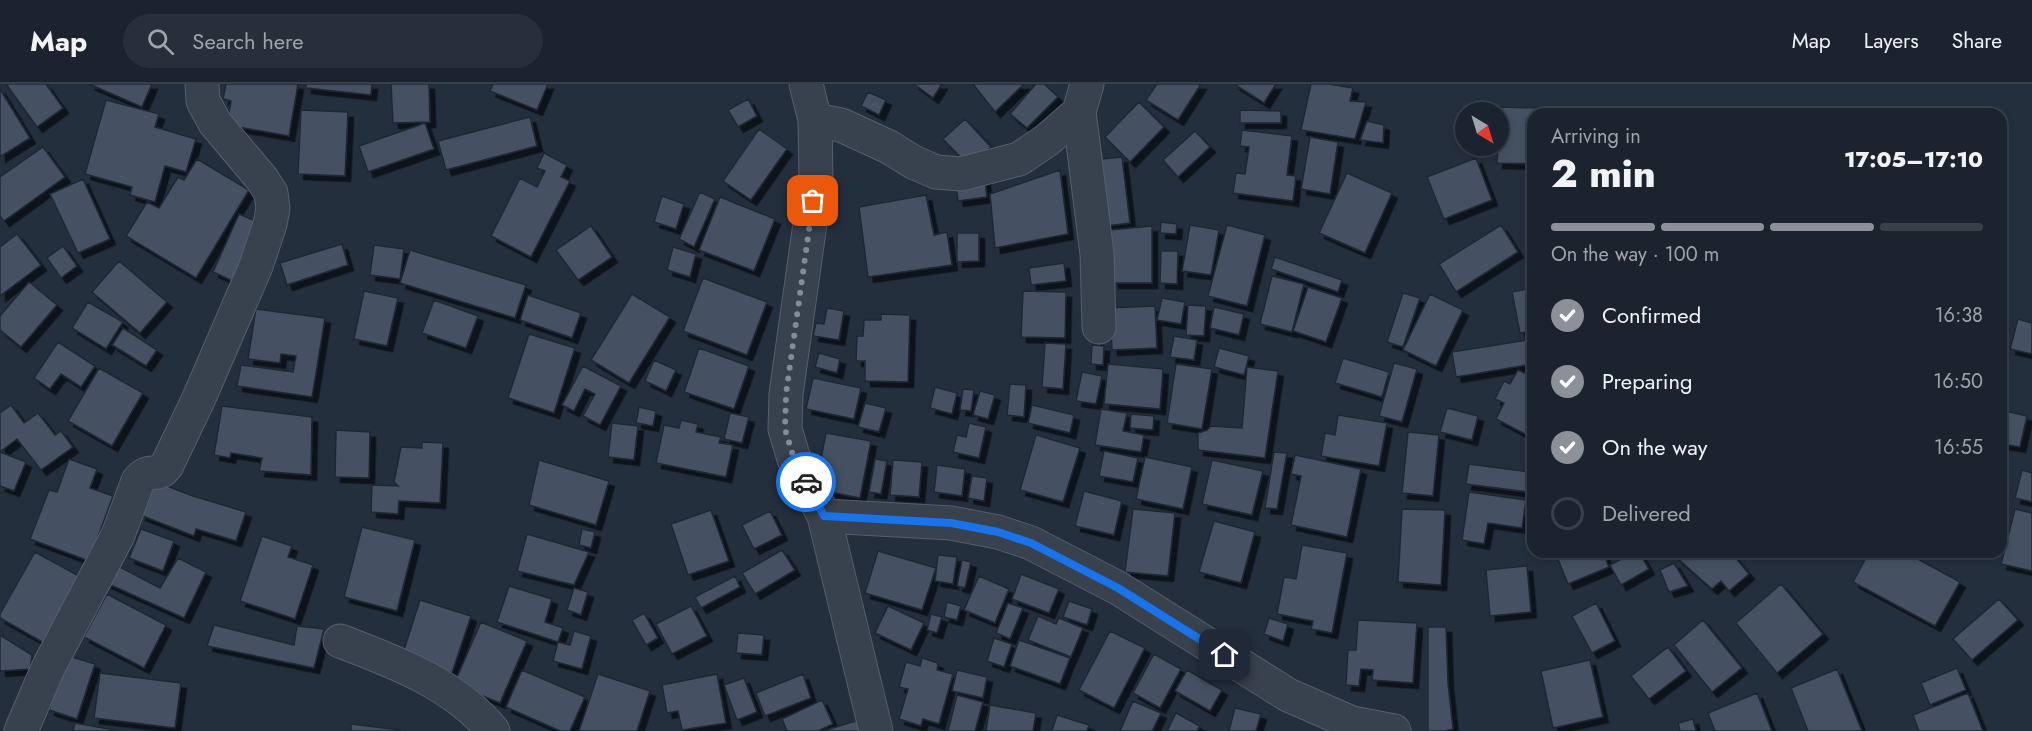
<!DOCTYPE html>
<meta charset="utf-8">
<style>
body{margin:0;font-family:Jost,sans-serif;background:#282f3a;color:#f1f3f6;height:100vh;display:flex;flex-direction:column;font-size:22px;white-space:nowrap}
*{box-sizing:border-box;margin:0}
p{font-size:20px;color:#a0a4aa}
.icon{flex:none;width:33px;height:33px;fill:none;stroke:currentColor;stroke-width:2;stroke-linecap:round;stroke-linejoin:round}
.map{position:relative;flex:1;overflow:hidden}
.sheet{position:absolute;left:1527px;top:24px;width:480px;height:450px;display:flex;flex-direction:column;background:#1b232e;border-radius:18px;box-shadow:0 3px 9px #0003,0 0 0 2px #39404a}
.sheet>*{flex:none}
.needle{width:39px;rotate:142deg}
.fabs{position:absolute;left:1455px;top:18px;display:grid;gap:12px}
.fabs a{display:grid;place-items:center;width:54px;height:54px;border-radius:50%;background:#1b232e;box-shadow:0 3px 9px #0003,0 0 0 2px #39404a;font-size:30px}
.pin{position:absolute;display:grid;place-items:center;width:51px;height:51px;color:#fff;margin:-26px;border-radius:12px;box-shadow:0 3px 9px #0006}
.courier{position:absolute;display:grid;place-items:center;width:60px;height:60px;margin:-30px;border:4px solid #1a73e8;border-radius:50%;background:#fff;color:#222;box-shadow:0 2px 8px #0007}
.summary em{font-style:normal;font-weight:800}
.summary div{display:flex;flex-direction:column-reverse}
.summary{display:flex;align-items:center;justify-content:space-between;height:102px;padding:0 24px}
h1{font-size:39px;font-weight:800;line-height:45px}
.bar{display:grid;grid-template-columns:repeat(4,1fr);gap:9px 6px;align-content:center;height:72px;padding:0 24px}
.bar i{height:8px;border-radius:4px;background:#39404a}
.bar .current{background:#8c9099}
.bar p{grid-column:span 4}
ol{padding:0 24px;list-style:none}
li{display:flex;align-items:center;gap:18px;height:66px}
li p{margin-inline-start:auto}
li .icon{padding:6px;border-radius:50%;background:#8c9099;color:#fff;stroke-width:4}
li:last-child{color:#a0a4aa}
li i{width:33px;height:33px;border:3px solid #39404a;border-radius:50%}
header{display:flex;align-items:center;gap:36px;box-sizing:border-box;height:84px;padding:0 30px;background:#1b232e;border-bottom:2px solid #39404a}
header strong{font-size:28px}
nav{display:flex;gap:33px;margin-inline-start:auto;font-size:21px}
.search{width:420px;height:54px;background:#282f3a;display:flex;align-items:center;gap:15px;box-sizing:border-box;padding:0 21px;border-radius:33px;color:#a0a4aa;font-size:22px}
.map>svg:first-child{display:block}
.building{fill:#455162;stroke:#1f2835;stroke-width:1.5;filter:url(#shadow)}
.lines{fill:none;stroke-linecap:round;stroke-linejoin:round}
.minor-casing{stroke:#565f6c;stroke-width:35}
.minor{stroke:#38414e;stroke-width:33}
.done{stroke:#828b98;stroke-width:6;stroke-dasharray:0 10.8}
.route{stroke:#1a73e8;stroke-width:8}
</style>
<header>
<strong>Map</strong>
<div class="search"><svg class="icon" aria-label="search" viewBox="0 0 24 24"><circle cx="10" cy="10" r="6"/><path d="M15 15l6 6"/></svg>Search here</div>
<nav><a>Map</a><a>Layers</a><a>Share</a></nav>
</header>
<div class="map">
<svg width="2032" height="647" viewBox="0 0 2032 647">
<defs>
<filter id="shadow"><feDropShadow dx="5.5" dy="5.5" stdDeviation="0" flood-color="#0009"/></filter>
</defs>
<rect width="100%" height="100%" fill="#242f3e"/>
<!-- building -->
<path class="building" d="M6 0H46L63 24 37 43Z
M89 0H152L142 23Z
M226 0H298L289 52 227 41 231 17 223 15Z
M306 0H372L371 11 306 4Z
M391 0H429L430 38 393 39Z
M493 0H548L537 26 490 7Z
M914 0H942L933 14Z
M973 0H1024L995 28Z
M1036 0H1044L1058 13 1027 44 1010 30Z
M1157 0H1201L1178 36 1146 16Z
M1234 0H1276L1264 19Z
M1311 0H1329L1353 4 1350 17 1366 18 1355 55 1301 46Z
M0 5 30 54 0 73Z
M868 8 886 16 879 31 861 22Z
M748 15 757 32 738 43 728 26Z
M106 16 159 30 155 43 196 55 186 88 165 82 155 118 130 111 132 103 85 90Z
M1139 18 1164 43 1130 78 1105 53Z
M1500 23 1540 24 1539 30H1533V80L1497 79Z
M301 26 348 28 345 92 298 90Z
M1240 26 1281 27V39H1240Z
M530 33 537 62 446 86 438 57Z
M965 35 991 63 969 82 943 55Z
M1367 37 1384 41 1383 59 1360 56Z
M425 39 434 65 368 88 359 62Z
M759 45 787 65 751 116 723 97Z
M1242 46 1292 52 1287 91 1296 92 1293 117 1233 109 1236 89 1245 90 1249 63 1240 62Z
M1195 47 1210 63 1178 93 1163 76Z
M1310 53 1338 58 1330 110 1301 105Z
M43 63 65 93 4 137 0 132V93Z
M544 69 567 81 561 93 570 97 531 173 491 152 520 94 537 103 545 87 537 84Z
M1122 73 1130 139 1098 143 1091 76Z
M1476 74 1492 116 1444 135 1427 93Z
M197 75 249 106 196 194 126 152 147 118 159 124 178 93 184 96Z
M1060 86 1068 150 995 164 990 110Z
M984 88 987 113 958 117 955 92Z
M1347 89 1392 109 1365 169 1319 149Z
M83 95 110 155 78 169 50 110Z
M700 108 715 115 694 163 679 155Z
M926 111 934 151 947 148 952 181 868 193 859 123Z
M662 112 684 120 676 145 654 138Z
M720 113 775 135 754 187 699 166Z
M239 130 265 141 239 200 213 188Z
M1161 138 1177 140 1176 150 1160 149Z
M1190 141 1219 146 1211 191 1182 187Z
M1227 141 1265 151 1247 222 1208 212Z
M1501 141 1518 168 1456 208 1439 180Z
M591 142 612 173 578 196 556 166Z
M1152 142V199H1113L1110 146Z
M957 149H979V177L957 178Z
M17 150 41 181 0 212V163Z
M342 160 348 181 287 201 280 179Z
M374 161 404 165 400 195 370 191Z
M63 162 77 182 61 194 47 174Z
M673 163 696 170 690 193 667 186Z
M410 166 526 201 515 234 400 199Z
M1161 167H1178L1177 200 1160 199Z
M1275 173 1342 196 1338 208 1271 185Z
M119 177 167 218 140 249 92 208Z
M1064 179 1066 197 1031 201 1029 184Z
M1272 192 1304 200 1292 248 1260 240Z
M703 194 767 218 747 271 683 247Z
M29 198 57 221 21 263 0 246V232Z
M1308 203 1342 214 1326 258 1293 247Z
M1533 204V247L1520 249 1512 208Z
M364 207 398 214 387 262 354 255Z
M1023 207 1066 208 1065 254 1021 253Z
M1403 209 1420 214 1403 263 1387 258Z
M632 210 670 233 629 299 591 276Z
M1430 210 1463 226 1436 282 1403 266Z
M528 211 581 229 572 254 520 236Z
M1162 214 1185 218 1181 240 1157 236Z
M434 216 478 232 466 264 422 249Z
M88 218 123 238 106 265 72 244Z
M1188 221 1206 222 1204 252 1186 251Z
M1155 222 1157 264 1112 266 1110 224Z
M1214 223 1244 230 1239 251 1210 244Z
M827 224 844 227 839 256 813 252 816 239 824 240Z
M256 225 325 234 312 313 237 302 241 281 293 288 296 272 281 270 280 279 248 275Z
M881 230 910 231 908 298 865 297V277H856L857 252H863L864 236H881Z
M2018 235 2032 239V270L2010 265Z
M123 244 157 266 146 282 112 261Z
M529 250 575 264 554 329 508 314Z
M1174 252 1197 256 1194 276 1170 273Z
M1533 255V280L1456 293 1452 268Z
M58 258 95 282 81 303 61 290 50 305 34 294Z
M1045 259 1066 260 1063 305 1042 303Z
M1092 261 1104 262 1103 281 1091 280Z
M699 264 749 282 734 325 684 308Z
M1219 264 1249 272 1244 291 1214 283Z
M819 269 840 275 837 289 815 283Z
M1343 274 1389 288 1382 313 1335 299Z
M654 276 676 286 666 307 645 297Z
M1394 279 1417 285 1402 338 1379 332Z
M1108 280 1163 285 1160 325 1104 320Z
M1176 280 1212 285 1202 345 1167 339Z
M583 282 621 302 600 341 583 332 595 310 585 305 574 327 562 321Z
M1247 283 1278 287 1265 374 1198 366V349L1207 346 1211 342 1242 344Z
M99 284 143 309 112 362 68 337Z
M1518 286 1533 293V354L1496 335 1504 319 1495 315 1504 297 1510 300Z
M1082 288 1102 292 1096 320 1076 317Z
M813 294 861 304 854 335 806 325Z
M1010 300 1026 301 1024 333 1007 331Z
M935 303 957 309 952 330 930 324Z
M963 305 974 306 971 327 960 326Z
M980 307 995 311 988 335 973 331Z
M865 319 886 324 879 348 858 343Z
M11 321 24 339 38 329 55 351 61 347 73 363 41 386 17 355 0 368V329Z
M1032 321 1074 331 1070 349 1028 339Z
M222 322 312 333 311 391 259 387 262 374 231 369 230 374 214 371Z
M639 323 656 327 653 342 636 339Z
M1447 324 1478 332 1472 356 1440 348Z
M1101 325 1127 329 1123 347 1144 351 1141 368 1095 361Z
M2001 326 2027 332 2020 363 2003 360 2001 367Z
M730 329 749 333 742 359 724 355Z
M1131 330 1154 332 1153 346 1130 344Z
M1338 331 1387 339 1379 382 1321 372 1325 349 1335 351Z
M681 336 698 340 696 348 721 353 719 359 733 361 726 393 656 379 664 341 679 344Z
M612 339 638 342 634 376 608 373Z
M969 339 986 343 979 374 953 368 957 351 966 353Z
M336 346 370 348 369 394 335 393Z
M1408 348 1439 351 1433 412 1402 409Z
M826 349 871 357 860 414 815 405Z
M1036 351 1080 364 1063 418 1020 406Z
M422 358 443 359 440 419 399 417 398 430 371 428 372 401 398 402 394 398 401 363 422 364Z
M1104 367 1138 374 1133 398 1099 392Z
M0 368 26 378 14 407 0 402Z
M1274 368 1287 369 1277 425 1265 424Z
M1295 371 1361 385 1347 453 1291 441 1301 392 1291 390Z
M1145 373 1192 383 1183 425 1136 415Z
M69 375 97 385 90 404 113 412 89 477 30 455 49 406 57 408Z
M875 375 887 377 881 410 869 408Z
M539 376 609 397 596 441 529 421Z
M893 376 922 378 919 413 890 411Z
M1212 376 1263 387 1252 431 1202 420Z
M1469 380 1529 388 1527 408 1466 400Z
M937 381 965 385 962 412 934 408Z
M2022 386 2032 389V418L2015 414Z
M972 392 987 394 984 417 968 414Z
M154 397 193 412 246 428 236 457 196 445 194 452 140 431Z
M1084 407 1122 417 1114 451 1075 442Z
M1469 408 1526 416 1522 444 1488 439 1484 460 1462 456Z
M1133 425 1175 429 1168 492 1125 488Z
M1402 425 1445 426 1441 501 1398 498Z
M2015 425 2032 429V487L2001 480Z
M711 426 729 477 688 491 671 440Z
M770 427 782 451 754 465 742 441Z
M1214 437 1255 448 1241 499 1199 488Z
M362 443 415 456 397 527 344 513Z
M141 445 174 457 163 487 129 474Z
M582 445 595 448 591 464 579 461Z
M527 450 589 468 574 501 517 487Z
M262 452 292 462 288 473 313 481 295 535 240 517Z
M1302 461 1347 469 1332 549 1311 545 1313 537 1277 530 1284 493 1296 495Z
M782 466 795 486 755 510 742 489Z
M878 467 936 484 922 526 865 509Z
M35 468 81 493 44 559 0 534V530Z
M1555 468H1603L1609 483 1568 500Z
M1634 468H1639L1649 485 1621 501 1610 481Z
M1686 468H1731L1749 490 1729 507 1721 497 1712 505 1677 474Z
M1869 468H1905L1960 498 1935 542 1853 498Z
M938 471 957 473 953 500 935 497Z
M178 474 206 488 184 534 106 499 118 482 160 504Z
M962 476 971 478 965 504 957 502Z
M1674 479 1688 502 1669 508 1660 486Z
M1527 482 1531 528 1490 532 1486 486Z
M1021 490 1059 505 1049 529 1012 515Z
M735 492 740 503 701 524 695 513Z
M979 492 1009 505 995 539 964 526Z
M1781 500 1823 550 1777 589 1736 539Z
M509 502 552 515 545 538 563 544 558 558 497 538Z
M574 504 588 508 581 531 567 526Z
M107 510 166 541 144 584 84 553Z
M1999 515 2018 536 1972 576 1953 555Z
M420 516 471 532 452 589 402 572Z
M1069 517 1092 525 1087 541 1063 533Z
M947 518 961 522 957 536 944 533Z
M1008 519 1023 524 1010 555 996 549Z
M1596 519 1615 557 1592 569 1572 532Z
M691 522 707 552 672 570 656 540Z
M888 522 924 539 911 566 875 549Z
M644 529 658 554 646 561 632 536Z
M931 530 942 533 937 549 927 546Z
M1038 532 1056 540 1059 534 1083 544 1071 573 1028 556Z
M1269 534 1288 540 1283 557 1264 550Z
M1358 536 1417 539 1413 599 1372 596 1373 586 1361 585 1359 602 1346 601 1348 566H1356Z
M1703 536 1742 584 1712 608 1674 561Z
M481 538 527 557 500 619 454 600Z
M214 541 294 561 297 542 324 545 314 584 207 562Z
M1428 543H1446L1448 599 1453 645 1445 647H1428Z
M574 547 591 552 582 585 553 577 558 558 570 561Z
M1110 547 1145 564 1114 624 1079 606Z
M738 549 764 551 762 571 736 569Z
M0 551 32 571 30 585 0 587Z
M994 554 1012 560 1004 583 987 577Z
M1019 556 1070 574 1060 600 1010 582Z
M1668 563 1686 587 1649 615 1631 592Z
M1154 570 1181 585 1160 624 1133 609Z
M66 571 95 580 77 635 49 626Z
M922 574 938 579 937 586 953 590 939 640 923 635 921 642 899 635 908 605 899 603 906 578 920 582Z
M1590 576 1603 633 1553 644 1541 587Z
M1957 584 1966 606 1930 621 1921 599Z
M1837 585 1862 647H1808L1791 604Z
M522 586 585 613 570 647H560L506 623Z
M957 586 987 593 983 614 952 607Z
M1187 586 1222 606 1210 627 1175 607Z
M100 589 181 599 175 644 94 634Z
M598 590 650 607 637 647H579Z
M717 590 726 639 682 646 678 627 667 629 662 601Z
M803 590 811 614 765 632 756 609Z
M744 594 757 628 737 636 724 601Z
M1757 609 1772 647H1715L1708 629Z
M1968 609 1983 647H1919L1913 631Z
M957 611 983 618 975 647H948Z
M822 616 833 640 818 647H787L782 635Z
M1133 617 1161 629 1152 647H1120Z
M990 621 1036 629 1033 647H986Z
M1235 624 1261 630 1256 647H1229Z
M1176 629 1200 642 1197 647H1167Z
M1057 631 1089 641 1087 647H1052Z
M862 635 865 647H823Z
M1693 635 1696 647H1680L1678 639Z
M75 639 120 647H73Z
M351 640 400 646V647H351Z"/>
<g class="lines">
<defs>
<path id="minor" d="M806 0 815 36 816 97 786 310 785 345 794 375 824 432 876 647
M1079 28 1097 170 1099 243
M815 36 841 41 889 63 913 78 936 88 961 90 1019 75 1047 56 1079 28 1087 0
M824 432 951 439 998 448 1031 459 1118 504 1288 611 1352 639 1394 647
M340 557C395 578 455 600 493 647
M21 647 48 584 118 451 138 397C151 381 157 396 167 381L199 314 256 182 270 140 273 124 271 109 262 95 215 39 203 17 202 0"/>
</defs>
<!-- minor casing -->
<use href="#minor" class="minor-casing"/>
<!-- minor -->
<use href="#minor" class="minor"/>
</g>
<g class="lines">
<!-- done -->
<path class="done" d="M806 398 794 375 785 345 786 310 813 117"/>
<!-- route -->
<path class="route" d="M806 398 824 432 951 439 998 448 1031 459 1118 504 1225 571"/>
</g>
</svg>
<div class="fabs">
<a><svg class="needle" viewBox="-14 -14 28 28"><path d="M0-13l5 13h-10z" fill="#e53935"/><path d="M0 13l5-13h-10z" fill="#a0a4aa"/></svg></a>
</div>
<div class="pin" style="left:813px;top:117px;background:#ea580c"><svg class="icon" aria-label="bag" viewBox="0 0 24 24"><path d="M5 8h14l-1 12H6zM9 8a3 3 0 0 1 6 0"/></svg></div>
<div class="pin" style="left:1225px;top:571px;background:#1f2937"><svg class="icon" aria-label="home" viewBox="0 0 24 24"><path d="M3 11l9-7 9 7M6 9v11h12V9"/></svg></div>
<div class="courier" style="left:806px;top:398px"><svg class="icon" aria-label="car" viewBox="0 0 24 24"><path d="M5 17H2v-5l4-1 3-4h7l3 4 3 1v5h-3M9 17h6M6 11h13"/><circle cx="7" cy="17" r="2"/><circle cx="17" cy="17" r="2"/></svg></div>
<section class="sheet">
<div class="summary"><div><h1>2 min</h1><p>Arriving in</p></div><em>17:05–17:10</em></div>
<div class="bar"><i class="current"></i><i class="current"></i><i class="current"></i><i></i><p>On the way · 100 m</p></div>
<ol>
<li><svg class="icon" aria-label="check" viewBox="0 0 24 24"><path d="M5 12l5 5 9-10"/></svg>Confirmed<p>16:38</p></li>
<li><svg class="icon" aria-label="check" viewBox="0 0 24 24"><path d="M5 12l5 5 9-10"/></svg>Preparing<p>16:50</p></li>
<li><svg class="icon" aria-label="check" viewBox="0 0 24 24"><path d="M5 12l5 5 9-10"/></svg>On the way<p>16:55</p></li>
<li><i></i>Delivered</li>
</ol>
</section>
</div>
